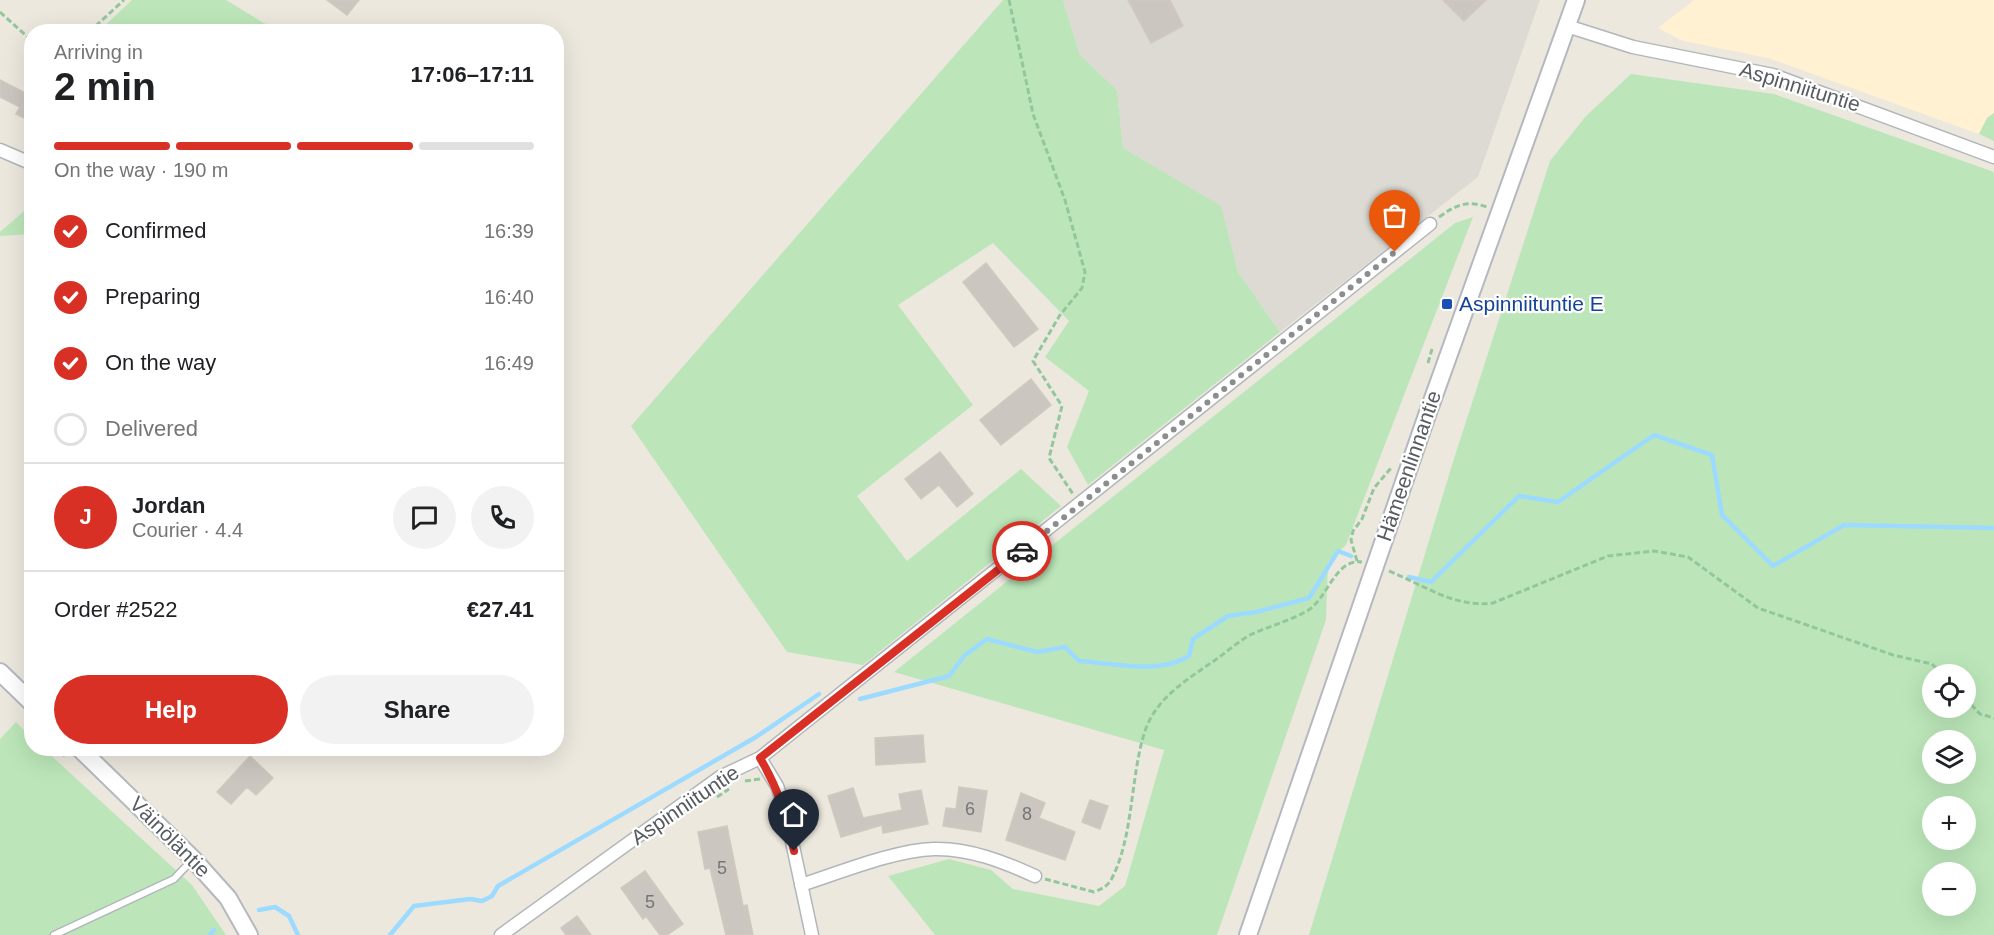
<!DOCTYPE html>
<meta charset="utf-8">
<style>
body{margin:0;font-family:Arial,sans-serif;background:#f2f2f2;color:#202124;height:100vh;display:flex;flex-direction:column;font-size:22px;white-space:nowrap}
*{box-sizing:border-box;margin:0}
p{font-size:20px;color:#757577}
.icon{flex:none;width:33px;height:33px;fill:none;stroke:currentColor;stroke-width:2;stroke-linecap:round;stroke-linejoin:round}
.map{position:relative;flex:1;overflow:hidden}
.drawer{position:absolute;left:24px;top:24px;width:540px;height:732px;display:flex;flex-direction:column;background:#fff;border-radius:24px;box-shadow:0 6px 24px #0002}
.drawer>*{flex:none}
.controls{position:absolute;left:1922px;top:664px;display:grid;gap:12px}
.controls a{display:grid;place-items:center;width:54px;height:54px;border-radius:50%;background:#fff;box-shadow:0 6px 24px #0002;font-size:30px}
.pin{position:absolute;display:grid;place-items:center;width:51px;height:51px;color:#fff;margin:-62px -26px;border-radius:50% 50% 50% 0;rotate:-45deg;box-shadow:0 0 6px #0007}
.pin .icon{rotate:45deg}
.courier{position:absolute;display:grid;place-items:center;width:60px;height:60px;margin:-30px;border:4px solid #d93025;border-radius:50%;background:#fff;color:#222;box-shadow:0 2px 8px #0007}
.headline em{font-style:normal;font-weight:800}
.headline div{display:flex;flex-direction:column-reverse}
.headline{display:flex;align-items:center;justify-content:space-between;height:102px;padding:0 30px}
h1{font-size:39px;font-weight:800;line-height:45px}
.bar{display:grid;grid-template-columns:repeat(4,1fr);gap:9px 6px;align-content:center;height:72px;padding:0 30px}
.bar i{height:8px;border-radius:4px;background:#e0e0e0}
.bar .on{background:#d93025}
.bar p{grid-column:span 4}
.line{display:flex;align-items:center;gap:15px;padding:0 30px;border-top:2px solid #e0e0e0}
.line div{flex:1}
.round{display:grid;place-items:center;flex:none;width:63px;height:63px;border-radius:32px;background:#f2f2f2}
ol{padding:0 30px;list-style:none}
li{display:flex;align-items:center;gap:18px;height:66px}
li p{margin-inline-start:auto}
li .icon{padding:6px;border-radius:50%;background:#d93025;color:#fff;stroke-width:4}
li:last-child{color:#757577}
li i{width:33px;height:33px;border:3px solid #e0e0e0;border-radius:50%}
.button{display:flex;gap:12px;margin-top:auto;padding:12px 30px}
.button a{flex:1;height:69px;border-radius:36px;background:#d93025;color:#fff;font-size:24px;font-weight:800;line-height:69px;text-align:center}
.button a+a{background:#f2f2f2;color:#202124}
.map>svg:first-child{display:block}
.commercial{fill:#fff1d1}
.industrial{fill:#dcdad3}
.green{fill:#bce6b9;fill-rule:evenodd}
.lines{fill:none;stroke-linecap:round;stroke-linejoin:round}
.stream{stroke:#9cdbff;stroke-width:4.5}
.building{fill:#ccc6c0;stroke:#d1c9bd;stroke-width:1.5}
.lane-casing{stroke:#b2b6bb;stroke-width:9}
.street-casing{stroke:#b2b6bb;stroke-width:15}
.secondary-casing{stroke:#b5b9bf;stroke-width:20}
.path{stroke:#92c79d;stroke-width:3;stroke-dasharray:6 3;stroke-linecap:butt}
.lane{stroke:#fff;stroke-width:6}
.street{stroke:#fff;stroke-width:12}
.secondary{stroke:#fff;stroke-width:16}
.done{stroke:#8c8d8d;stroke-width:6;stroke-dasharray:0 10.8}
.route{stroke:#d93025;stroke-width:8}
.transit-dot{fill:#1a4fb4;stroke:#fff;stroke-width:2}
.labels{text-anchor:middle;stroke-width:4.5;stroke-linejoin:round;paint-order:stroke}
.number-label{font-size:18px;fill:#757679}
.street-label{font-size:21px;fill:#585c61;stroke:#fff}
.transit-label{font-size:21px;fill:#164399;stroke:#fff;text-anchor:start}
</style>
<div class="map">
<svg width="1994" height="935" viewBox="0 0 1994 935">
<rect width="100%" height="100%" fill="#ece8de"/>
<!-- commercial -->
<path class="commercial" d="M1694 0H1994V113L1987 118 1979 134 1768 58 1683 41 1658 28Z"/>
<!-- industrial -->
<path class="industrial" d="M1063 0H1540L1478 177 1280 332 1238 272 1220 206 1123 148 1117 90 1080 55Z"/>
<!-- green -->
<path class="green" d="M132 0H226L277 31H99Z
M1003 0H1063L1080 55 1117 90 1123 148 1221 206 1238 272 1280 332 1088 485 1067 447 1089 391 1045 357 1069 321 993 243 898 305 973 405 857 496 907 561 1021 469 1061 506 863 665 787 652 631 426Z
M1631 74 1774 94 1994 172V935H1309L1452 465 1550 161 1586 116ZM1932 675H1965V708H1932ZM1932 741H1965V774H1932ZM1932 807H1965V840H1932ZM1932 873H1965V906H1932Z
M1994 113V141L1979 134 1987 118Z
M31 205V234L0 236V232Z
M1473 217 1346 545 1328 562 1326 620 1217 935H935L888 876 949 859 991 870 1013 889 1099 906 1125 886 1164 750 894 672 1455 223Z
M16 722 31 737 32 748 44 749 192 885 226 935H0V739Z"/>
<g class="lines">
<!-- stream -->
<path class="stream" d="M1409 577 1431 582 1519 496 1558 502 1654 435 1712 455 1722 515 1773 566 1844 525 1994 528
M860 699 949 676 965 655 987 639 1037 652 1065 647 1079 661C1113 663 1159 675 1189 656L1193 639 1228 616 1256 612 1309 598 1338 551 1351 556
M259 910 275 907 289 916 298 935
M210 935 214 930
M390 935 414 906 470 899 482 901 492 896 498 886 756 737 819 694"/>
</g>
<!-- building -->
<path class="building" d="M327 0H359L347 15Z
M1128 0H1170L1183 26 1151 43Z
M1443 0H1486L1464 21Z
M0 80 27 94 32 84V122L16 114 20 107 0 97Z
M986 263 1038 329 1014 347 963 282Z
M1031 379 1051 405 1001 445 980 420Z
M940 452 973 494 957 507 939 485 921 499 905 479Z
M923 735 925 762 876 765 875 738Z
M250 756 273 778 256 795 247 787 231 804 217 792Z
M959 787 987 791 981 832 943 826 946 808 956 809Z
M853 788 863 818 902 810 899 794 921 790 928 824 883 833 882 825 841 837 828 796Z
M1021 793 1045 803 1039 818 1075 832 1065 860 1006 840Z
M1090 800 1108 806 1100 829 1082 822Z
M727 826 743 906 747 905 753 935H726L710 868 705 869 698 832Z
M645 871 683 924 667 935H660L646 916 643 919 621 888Z
M577 916 591 935H566L561 928Z"/>
<g class="lines">
<defs>
<path id="lane" d="M54 935 174 879 193 859"/>
<path id="street" d="M1567 26 1633 47 1773 75 1994 157
M0 150 28 162
M760 758 777 786 785 809 812 935
M801 885C839 873 895 850 934 849 969 848 1004 862 1035 876
M501 935 720 777 760 758 1430 224"/>
<path id="secondary" d="M0 672 32 703
M79 748 193 859 228 898 249 935
M1248 935 1426 418 1576 0"/>
</defs>
<!-- lane casing -->
<use href="#lane" class="lane-casing"/>
<!-- street casing -->
<use href="#street" class="street-casing"/>
<!-- secondary casing -->
<use href="#secondary" class="secondary-casing"/>
<!-- path -->
<path class="path" d="M1009 0 1033 114 1065 200 1085 272 1082 288 1060 315 1033 361 1062 406 1049 458 1073 494
M0 12 32 41
M89 32 124 0
M1439 217C1456 205 1467 200 1487 207
M1428 363 1432 349
M1357 561 1351 540 1353 531 1362 519 1374 488 1391 468
M1389 571C1424 585 1454 608 1493 603L1608 556 1654 551 1688 557 1758 608 1893 655 1932 664 1943 675
M1965 698 1980 714 1994 718
M25 717 32 723
M57 748 65 756
M745 781 760 779
M717 797 729 789
M1045 879 1094 892C1102 889 1108 886 1112 878 1134 835 1130 777 1145 731 1157 696 1190 678 1218 658 1229 650 1240 640 1252 634 1270 626 1289 621 1307 611 1327 600 1335 558 1362 562"/>
<!-- lane -->
<use href="#lane" class="lane"/>
<!-- street -->
<use href="#street" class="street"/>
<!-- secondary -->
<use href="#secondary" class="secondary"/>
</g>
<g class="lines">
<!-- done -->
<path class="done" d="M1022 551 1395 252"/>
<!-- route -->
<path class="route" d="M794 851C786 815 779 790 760 758L1022 551"/>
</g>
<!-- markers -->
<rect class="transit-dot" x="1441" y="298" width="12" height="12" rx="3"/>
<g class="labels">
<!-- number labels -->
<g class="number-label">
<text x="970" y="815">6</text>
<text x="1027" y="820">8</text>
<text x="722" y="874">5</text>
<text x="650" y="908">5</text>
</g>
<!-- street labels -->
<g class="street-label">
<text transform="translate(1800 87) rotate(17)" y="7">Aspinniituntie</text>
<text transform="translate(1409 466) rotate(-71)" y="7">Hämeenlinnantie</text>
<text transform="translate(685 805) rotate(-34)" y="7">Aspinniituntie</text>
<text transform="translate(170 837) rotate(45)" y="7">Väinöläntie</text>
</g>
<!-- transit labels -->
<g class="transit-label">
<text x="1459" y="311">Aspinniituntie E</text>
</g>
</g>
</svg>
<div class="controls">
<a><svg class="icon" aria-label="locate" viewBox="0 0 24 24"><circle cx="12" cy="12" r="6"/><path d="M12 2v4M12 18v4M2 12h4M18 12h4"/></svg></a>
<a><svg class="icon" aria-label="layers" viewBox="0 0 24 24"><path d="M12 4l9 5-9 5-9-5zM3 14l9 5 9-5"/></svg></a>
<a>+</a>
<a>−</a>
</div>
<div class="pin" style="left:1395px;top:252px;background:#ea580c"><svg class="icon" aria-label="bag" viewBox="0 0 24 24"><path d="M5 8h14l-1 12H6zM9 8a3 3 0 0 1 6 0"/></svg></div>
<div class="pin" style="left:794px;top:851px;background:#1f2937"><svg class="icon" aria-label="home" viewBox="0 0 24 24"><path d="M3 11l9-7 9 7M6 9v11h12V9"/></svg></div>
<div class="courier" style="left:1022px;top:551px"><svg class="icon" aria-label="car" viewBox="0 0 24 24"><path d="M5 17H2v-5l4-1 3-4h7l3 4 3 1v5h-3M9 17h6M6 11h13"/><circle cx="7" cy="17" r="2"/><circle cx="17" cy="17" r="2"/></svg></div>
<section class="drawer">
<div class="headline"><div><h1>2 min</h1><p>Arriving in</p></div><em>17:06–17:11</em></div>
<div class="bar"><i class="on"></i><i class="on"></i><i class="on"></i><i></i><p>On the way · 190 m</p></div>
<ol>
<li><svg class="icon" aria-label="check" viewBox="0 0 24 24"><path d="M5 12l5 5 9-10"/></svg>Confirmed<p>16:39</p></li>
<li><svg class="icon" aria-label="check" viewBox="0 0 24 24"><path d="M5 12l5 5 9-10"/></svg>Preparing<p>16:40</p></li>
<li><svg class="icon" aria-label="check" viewBox="0 0 24 24"><path d="M5 12l5 5 9-10"/></svg>On the way<p>16:49</p></li>
<li><i></i>Delivered</li>
</ol>
<div class="line" style="height:108px"><b class="round" style="background:#d93025;color:#fff">J</b><div><b>Jordan</b><p>Courier · 4.4</p></div><a class="round"><svg class="icon" aria-label="chat" viewBox="0 0 24 24"><path d="M4 5h16v11H9l-5 4z"/></svg></a><a class="round"><svg class="icon" aria-label="phone" viewBox="0 0 24 24"><path d="M5 4h4l2 5-3 2q2 4 5 5l2-3 5 2v4C11 20 4 13 5 4z"/></svg></a></div>
<div class="line" style="height:78px"><div>Order #2522</div><b>€27.41</b></div>
<div class="button"><a>Help</a><a>Share</a></div>
</section>
</div>
